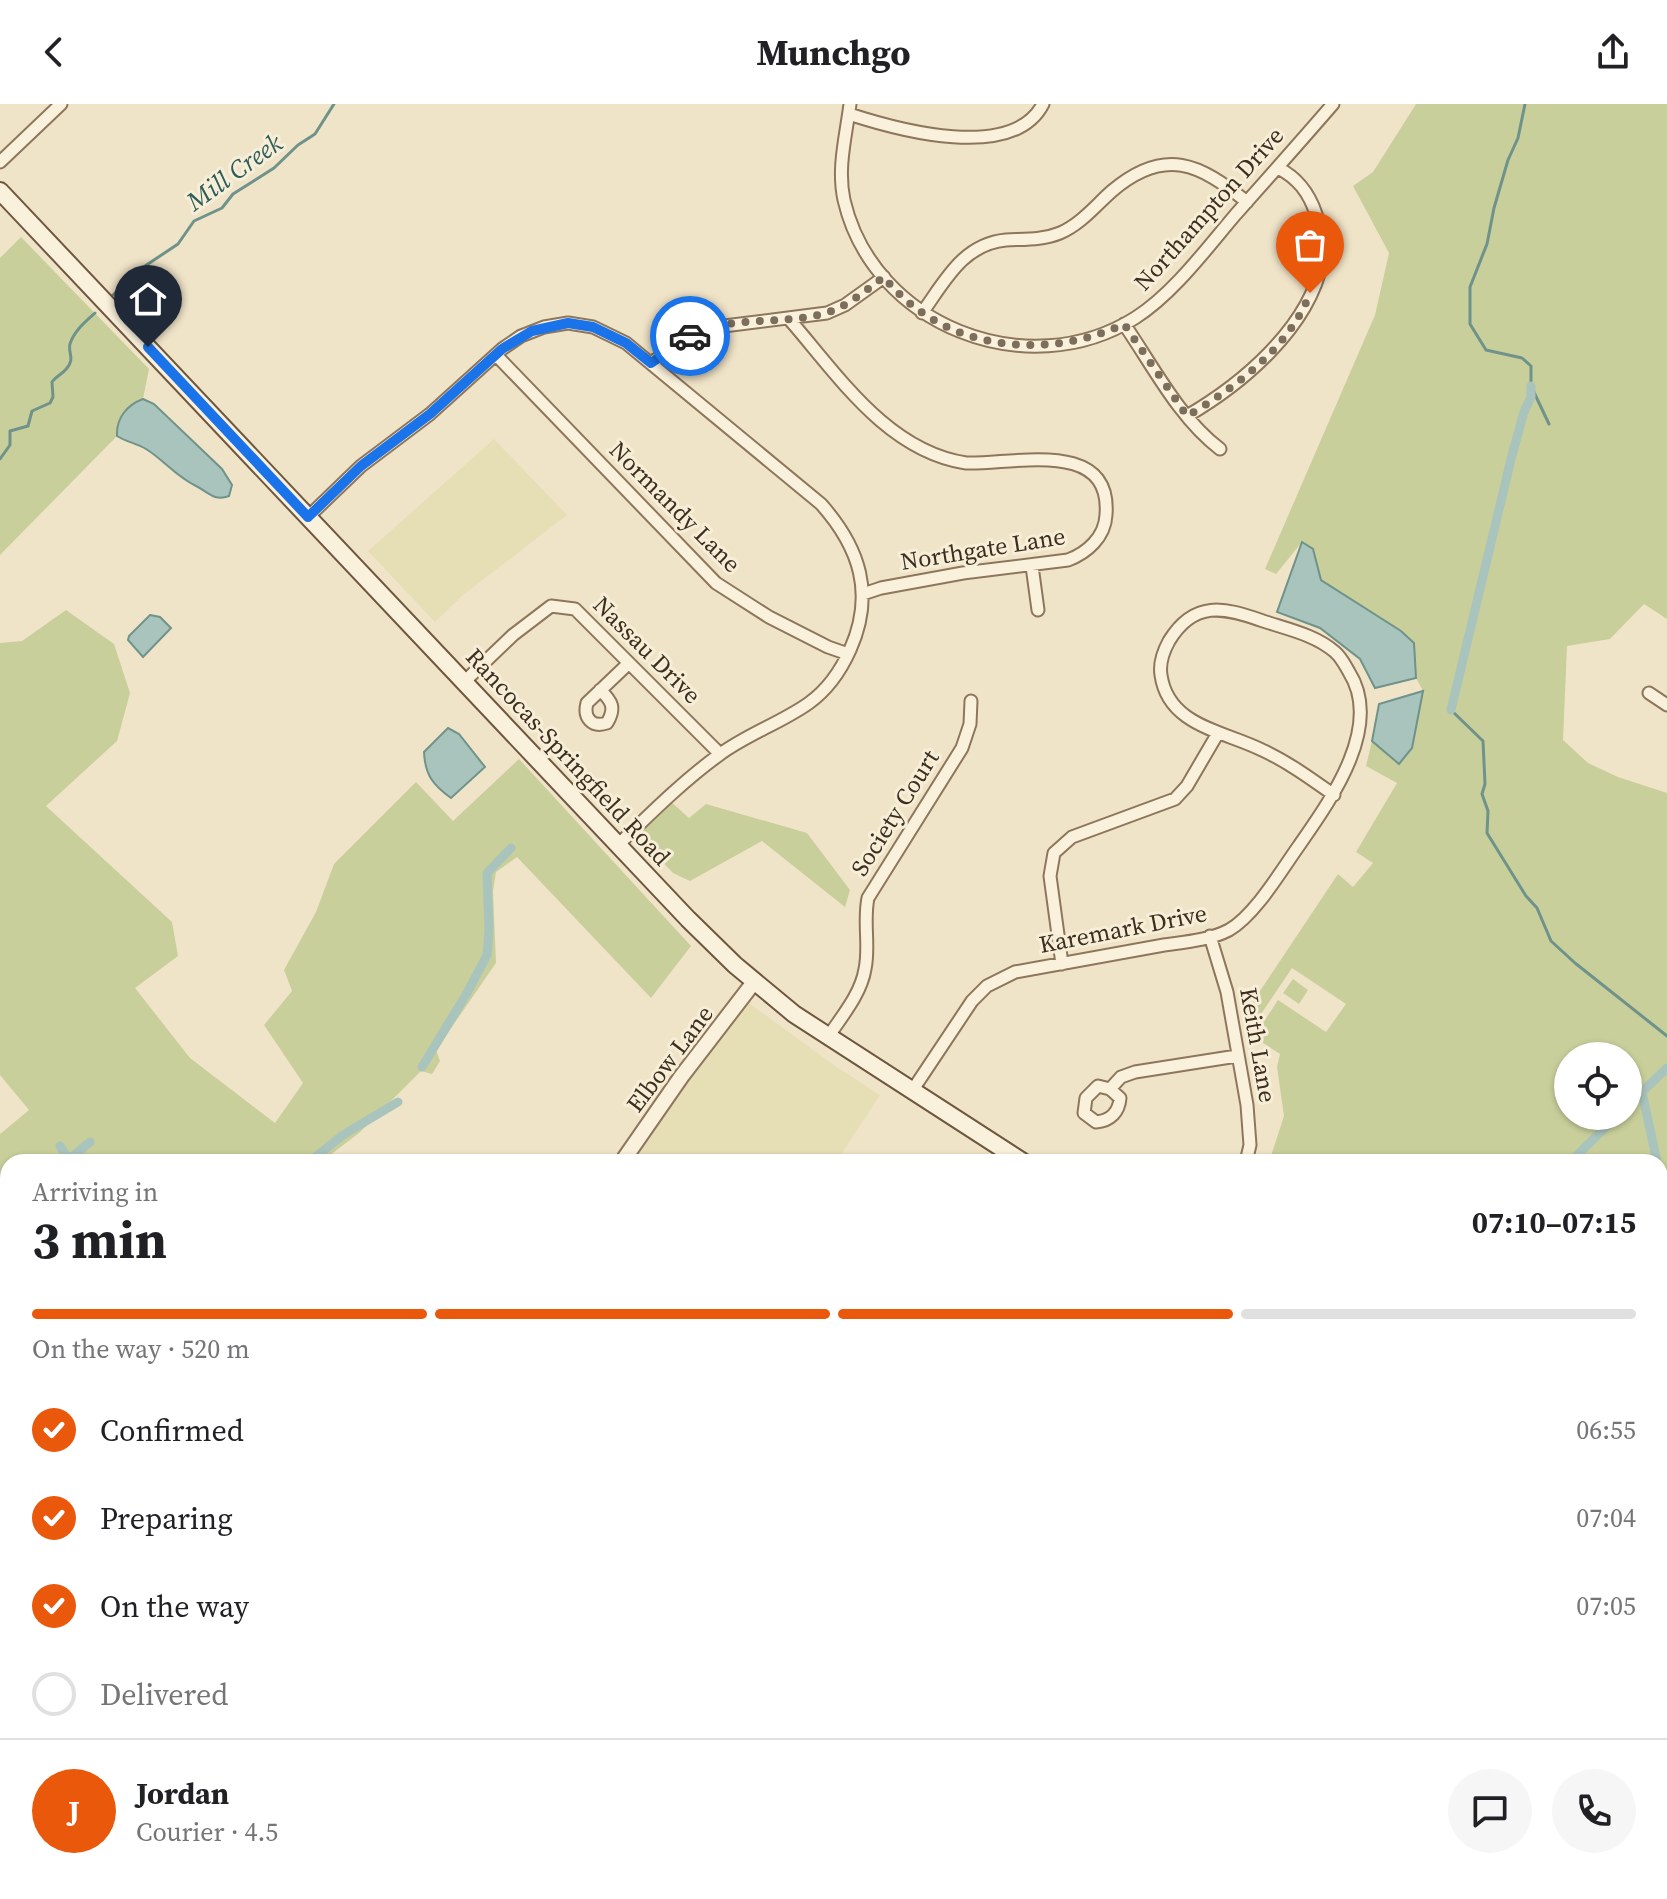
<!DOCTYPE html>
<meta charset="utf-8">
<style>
body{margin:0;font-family:"Source Serif 4",serif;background:#f6f6f6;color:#202124;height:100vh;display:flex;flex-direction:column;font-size:30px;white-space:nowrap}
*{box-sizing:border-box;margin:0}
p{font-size:26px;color:#757577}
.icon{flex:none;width:44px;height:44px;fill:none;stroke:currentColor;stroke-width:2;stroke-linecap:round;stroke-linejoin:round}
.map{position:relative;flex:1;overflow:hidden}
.sheet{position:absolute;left:0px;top:1050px;width:1668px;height:746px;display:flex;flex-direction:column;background:#fff;border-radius:24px 24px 0 0;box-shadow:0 2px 6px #0004}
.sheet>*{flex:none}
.tools{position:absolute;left:1554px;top:938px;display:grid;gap:16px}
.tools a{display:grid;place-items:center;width:88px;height:88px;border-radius:50%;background:#fff;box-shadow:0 2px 6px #0004;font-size:40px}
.pin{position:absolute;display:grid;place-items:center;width:68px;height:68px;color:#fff;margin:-82px -34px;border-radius:50% 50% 50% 0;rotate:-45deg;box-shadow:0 0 8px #0007}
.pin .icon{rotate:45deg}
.courier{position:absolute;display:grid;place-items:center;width:80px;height:80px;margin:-40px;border:6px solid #1a73e8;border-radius:50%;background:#fff;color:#222;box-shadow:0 2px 10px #0007}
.head em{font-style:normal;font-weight:700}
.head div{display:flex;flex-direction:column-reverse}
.head{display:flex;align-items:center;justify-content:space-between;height:136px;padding:0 32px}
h1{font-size:52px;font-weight:700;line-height:60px}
.bar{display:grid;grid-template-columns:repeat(4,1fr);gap:12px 8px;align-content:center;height:96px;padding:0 32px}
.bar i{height:10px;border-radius:6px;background:#e0e0e0}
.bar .current{background:#ea580c}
.bar p{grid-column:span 4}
.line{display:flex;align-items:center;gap:20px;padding:0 32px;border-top:2px solid #e0e0e0}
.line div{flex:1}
.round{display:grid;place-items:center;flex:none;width:84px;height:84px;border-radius:42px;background:#f6f6f6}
ol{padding:0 32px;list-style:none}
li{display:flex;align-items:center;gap:24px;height:88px}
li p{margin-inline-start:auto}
li .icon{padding:8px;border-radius:50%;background:#ea580c;color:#fff;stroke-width:4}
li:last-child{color:#757577}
li i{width:44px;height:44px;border:4px solid #e0e0e0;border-radius:50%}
header{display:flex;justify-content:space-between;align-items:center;height:104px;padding:0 32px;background:#fff;font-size:36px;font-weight:700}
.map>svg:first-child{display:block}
.farmland{fill:#e6deb5}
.green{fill:#c9cf9b;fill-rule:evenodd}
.water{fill:#a9c4bc;stroke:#6f938a;stroke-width:2}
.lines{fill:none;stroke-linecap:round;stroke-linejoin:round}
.stream{stroke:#6f938a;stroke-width:3}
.canal{stroke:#a9c4bc;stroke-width:9}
.minor-casing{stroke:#8d765c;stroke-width:15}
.tertiary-casing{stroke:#8d765c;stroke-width:18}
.secondary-casing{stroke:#6f573f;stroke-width:20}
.minor{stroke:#faf1dc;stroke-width:11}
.tertiary{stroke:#faf1dc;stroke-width:14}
.secondary{stroke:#faf1dc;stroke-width:16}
.done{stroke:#7c6e5b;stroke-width:8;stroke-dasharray:0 14.4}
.route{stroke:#1a73e8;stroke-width:10}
.labels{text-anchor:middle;stroke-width:6;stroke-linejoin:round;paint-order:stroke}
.street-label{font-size:24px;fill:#3d2e20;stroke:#f7eed8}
.water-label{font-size:26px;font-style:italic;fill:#2f5d5a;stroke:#f7eed8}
</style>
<header><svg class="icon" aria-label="back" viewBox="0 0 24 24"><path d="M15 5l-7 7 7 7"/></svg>Munchgo<svg class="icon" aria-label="share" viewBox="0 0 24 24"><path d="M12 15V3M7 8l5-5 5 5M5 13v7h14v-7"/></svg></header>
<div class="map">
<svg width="1667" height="1795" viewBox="0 0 1667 1795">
<rect width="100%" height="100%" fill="#f0e4c8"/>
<!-- farmland -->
<path class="farmland" d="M494 335 567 411 463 491 435 518 368 447Z
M742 894 838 964 880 991 836 1058H626Z"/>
<!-- green -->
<path class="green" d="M1416 0H1667V515L1644 500 1610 535 1567 542 1563 636 1588 659 1618 673 1667 689V1458L1660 1454V1058H1269L1284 1012 1277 963 1280 950 1254 933 1278 896 1326 928 1346 900 1292 864 1257 916 1246 908 1338 770 1353 783 1373 759 1356 748 1397 679 1366 662 1372 637 1398 660 1423 587 1416 574 1414 539 1401 527 1321 476 1313 445 1302 438 1276 470 1265 465 1375 211 1389 149 1353 82 1373 68ZM1568 952H1628V1012H1568Z
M21 133 149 265 143 295 122 310 117 332 0 451V154Z
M66 506 114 540 130 589 117 637 46 702 172 818 178 852 135 884 190 954 275 1019 303 979 264 921 292 887 284 866 316 808 334 760 416 678 453 717 519 655 691 842 651 894 517 753 496 768 493 787 496 859 436 946 440 957 432 970 421 967 359 1029 321 1058H8V1225L0 1214V1030L29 1006 0 971V539L22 537Z
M669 696 689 714 706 700 807 729 850 786 845 803 762 737 690 777 673 769 634 728Z
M1293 875 1308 886 1299 900 1283 889Z
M1660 1487 1667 1491V1795H1063L1066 1788H1660Z
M8 1597V1651L0 1647V1600Z
M0 1686 8 1702V1788H116L112 1795H0Z"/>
<!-- water -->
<path class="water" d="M143 295 154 300 222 365 232 381 229 392C214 398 207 387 196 382 175 372 164 356 146 345 136 339 126 338 117 332 116 314 127 301 143 295Z
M1302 438 1313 445 1321 476 1401 527 1414 539 1416 574 1375 584 1360 555 1320 524 1277 508Z
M150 511 160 513 171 524 143 553 128 536 129 532Z
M1423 587 1412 644 1399 660 1372 637 1379 600Z
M448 624 459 630 485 663 451 694C433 681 425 671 424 648Z"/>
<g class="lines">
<!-- stream -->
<path class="stream" d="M1525 0 1518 34 1508 56 1494 104 1487 140 1470 183V220L1486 246 1522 254 1531 262V282L1549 320
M113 191 142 164 178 140 194 117 222 104 233 90 274 64 298 41 315 30 334 0
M0 355 10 341V327L28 322 32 307 50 299 53 293 52 278C57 271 67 268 70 259 73 253 68 247 70 240 74 227 85 218 95 209
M1451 606 1483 637 1485 680 1482 690 1488 707 1487 729 1526 792 1537 804 1551 837 1575 859 1667 932
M100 1795 105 1788"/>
<!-- canal -->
<path class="canal" d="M1451 606 1512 351 1524 308 1531 293V282
M422 963 467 889 487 851 489 826 487 769 511 744
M1642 988 1657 1058
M1628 1001 1667 964
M60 1042 70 1058
M66 1058 90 1038
M309 1058 343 1031 398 998
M1570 1058 1617 1012
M1660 1088 1667 1168
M0 1114 8 1107"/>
<defs>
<path id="minor" d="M850 0C846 32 837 64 844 96 873 221 1027 282 1135 214 1173 190 1207 144 1236 110 1269 73 1301 37 1333 0
M849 10C898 26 1013 58 1043 0
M0 58 61 0
M922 209C945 177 963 140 1006 136 1025 135 1043 136 1060 129 1081 120 1096 101 1112 87 1165 42 1200 60 1247 98
M789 215C838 271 887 347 966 359 1012 361 1112 333 1106 411 1105 433 1087 449 1068 456L963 469 881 484 863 490
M1124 220C1153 262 1179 314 1220 345
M496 251 716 479 769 513 828 543 848 550
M651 259 692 231 708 224 827 209 845 201 884 173
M1187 312C1242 280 1309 224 1322 158 1326 142 1321 125 1316 110 1309 89 1298 74 1278 64
M308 413 361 362 430 310 502 245 521 232 544 223 568 219 593 223 626 239 821 400C860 444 875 490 850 546 841 566 827 586 809 599 781 619 747 630 719 651 683 677 650 710 618 741
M1032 462 1038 506
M464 578 513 531 551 502 575 505 720 650
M600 586C612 597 616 604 607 619 592 624 583 614 587 599L629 559
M1649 589 1667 601
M1210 832 1227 888 1247 1001 1250 1041 1246 1058
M1062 860 1050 772 1054 749 1072 733 1175 695 1187 682 1218 629
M828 933C842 912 861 890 865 865 870 842 863 818 868 794L962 644 970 620 971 597
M1110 985 1098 982 1086 994 1084 1009 1096 1018C1110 1017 1119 1008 1120 994L1110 985 1121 973 1135 968 1237 952
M912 987 972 897 987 882 1015 868C1064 859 1114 850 1164 841 1185 838 1210 836 1229 826 1255 811 1281 767 1298 743 1330 697 1384 623 1349 568 1345 561 1341 553 1335 548 1316 531 1287 525 1263 517 1224 503 1194 496 1169 537 1163 548 1159 559 1161 571 1168 622 1224 627 1262 646 1288 658 1310 674 1334 691
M0 1259 8 1263
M299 1788 316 1795
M615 1795 618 1788
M1038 1795 1041 1788"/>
<path id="tertiary" d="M622 1058 681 973 754 878
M129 1795 134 1788"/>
<path id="secondary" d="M0 87 688 815 735 861 794 910 1023 1058
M1660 1471 1667 1476"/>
</defs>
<!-- minor casing -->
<use href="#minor" class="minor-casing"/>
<!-- tertiary casing -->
<use href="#tertiary" class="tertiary-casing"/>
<!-- secondary casing -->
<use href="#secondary" class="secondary-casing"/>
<!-- minor -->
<use href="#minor" class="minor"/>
<!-- tertiary -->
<use href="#tertiary" class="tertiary"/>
<!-- secondary -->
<use href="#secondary" class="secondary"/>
</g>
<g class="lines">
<!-- done -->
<path class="done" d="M690 232C732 210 781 222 826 209 847 203 866 186 884 173 942 246 1043 258 1124 220L1187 312C1235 284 1290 243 1310 189"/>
<!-- route -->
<path class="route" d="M148 243 308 413 361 362 430 310 502 245 532 227 568 219 593 223 626 239 651 259 690 232"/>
</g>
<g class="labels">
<!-- street labels -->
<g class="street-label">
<text transform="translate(1209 105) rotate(-48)" y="8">Northampton Drive</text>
<text transform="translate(675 403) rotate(45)" y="8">Normandy Lane</text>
<text transform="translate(983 445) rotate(-9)" y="8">Northgate Lane</text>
<text transform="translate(647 546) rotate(45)" y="8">Nassau Drive</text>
<text transform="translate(568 653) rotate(47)" y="8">Rancocas-Springfield Road</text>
<text transform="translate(895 709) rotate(-58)" y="8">Society Court</text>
<text transform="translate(1123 825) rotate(-11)" y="8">Karemark Drive</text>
<text transform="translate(1258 941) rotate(80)" y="8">Keith Lane</text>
<text transform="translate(670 955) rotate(-53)" y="8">Elbow Lane</text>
</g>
<!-- water labels -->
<g class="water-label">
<text transform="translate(234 68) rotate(-36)" y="9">Mill Creek</text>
</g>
</g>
</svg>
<div class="tools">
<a><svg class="icon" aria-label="locate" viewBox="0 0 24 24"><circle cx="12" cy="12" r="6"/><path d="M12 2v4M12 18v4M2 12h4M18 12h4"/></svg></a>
</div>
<div class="pin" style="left:1310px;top:189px;background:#ea580c"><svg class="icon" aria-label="bag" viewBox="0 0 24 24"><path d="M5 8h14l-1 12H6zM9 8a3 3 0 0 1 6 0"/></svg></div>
<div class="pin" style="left:148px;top:243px;background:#1f2937"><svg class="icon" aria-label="home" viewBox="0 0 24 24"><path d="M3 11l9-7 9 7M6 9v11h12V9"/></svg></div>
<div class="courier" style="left:690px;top:232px"><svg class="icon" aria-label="car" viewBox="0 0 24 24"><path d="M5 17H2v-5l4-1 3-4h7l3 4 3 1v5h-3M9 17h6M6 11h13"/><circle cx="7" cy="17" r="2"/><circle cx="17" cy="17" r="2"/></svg></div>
<section class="sheet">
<div class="head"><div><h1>3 min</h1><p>Arriving in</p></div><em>07:10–07:15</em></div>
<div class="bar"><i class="current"></i><i class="current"></i><i class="current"></i><i></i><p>On the way · 520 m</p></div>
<ol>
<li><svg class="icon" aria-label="check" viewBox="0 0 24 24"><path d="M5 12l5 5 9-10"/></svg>Confirmed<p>06:55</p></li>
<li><svg class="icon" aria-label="check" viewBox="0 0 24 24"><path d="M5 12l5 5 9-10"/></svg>Preparing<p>07:04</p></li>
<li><svg class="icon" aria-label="check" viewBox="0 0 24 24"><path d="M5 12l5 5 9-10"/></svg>On the way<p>07:05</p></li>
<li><i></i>Delivered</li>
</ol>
<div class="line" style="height:144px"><b class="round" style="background:#ea580c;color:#fff">J</b><div><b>Jordan</b><p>Courier · 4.5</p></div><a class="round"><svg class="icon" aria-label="chat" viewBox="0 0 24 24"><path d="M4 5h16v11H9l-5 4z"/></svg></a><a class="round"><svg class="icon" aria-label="phone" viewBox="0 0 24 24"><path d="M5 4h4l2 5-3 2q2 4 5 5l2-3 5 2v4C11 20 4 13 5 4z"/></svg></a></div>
</section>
</div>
